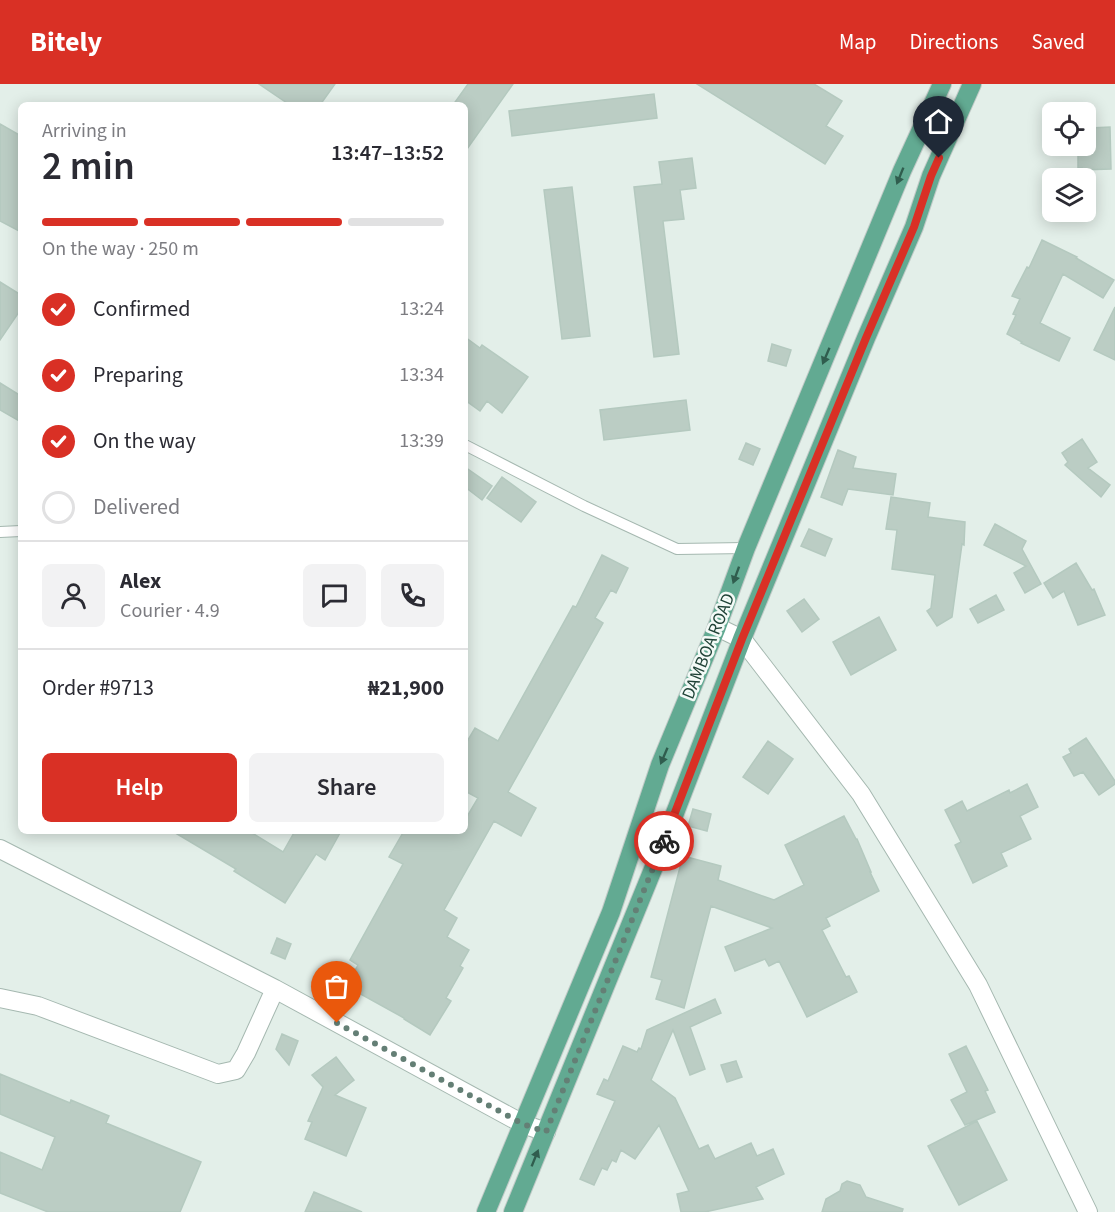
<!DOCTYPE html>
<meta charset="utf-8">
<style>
body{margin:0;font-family:"Source Sans 3",sans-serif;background:#f2f2f3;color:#2b2b33;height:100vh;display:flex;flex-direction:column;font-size:22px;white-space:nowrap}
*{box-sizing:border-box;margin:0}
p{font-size:20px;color:#7c7c81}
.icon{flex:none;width:33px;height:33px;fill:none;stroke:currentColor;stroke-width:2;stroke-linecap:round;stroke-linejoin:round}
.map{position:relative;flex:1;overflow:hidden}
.drawer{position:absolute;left:18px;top:18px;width:450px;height:732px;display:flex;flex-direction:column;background:#fff;border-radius:9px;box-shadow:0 3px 15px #0003}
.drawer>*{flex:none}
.tools{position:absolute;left:1042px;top:18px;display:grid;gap:12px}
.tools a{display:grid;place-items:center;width:54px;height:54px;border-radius:9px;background:#fff;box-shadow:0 3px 15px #0003;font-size:30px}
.pin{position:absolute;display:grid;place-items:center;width:51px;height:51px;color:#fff;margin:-62px -26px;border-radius:50% 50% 50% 0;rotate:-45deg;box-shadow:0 0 6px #0007}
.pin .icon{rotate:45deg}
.courier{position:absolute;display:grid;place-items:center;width:60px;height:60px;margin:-30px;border:4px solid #d93025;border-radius:50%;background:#fff;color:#222;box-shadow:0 2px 8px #0007}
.head em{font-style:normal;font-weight:600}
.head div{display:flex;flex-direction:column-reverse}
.head{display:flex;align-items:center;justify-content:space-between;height:102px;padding:0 24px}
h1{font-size:39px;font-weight:600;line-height:45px}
.bar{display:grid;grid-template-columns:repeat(4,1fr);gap:9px 6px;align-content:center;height:72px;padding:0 24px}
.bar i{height:8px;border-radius:4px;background:#e1e1e2}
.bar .on{background:#d93025}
.bar p{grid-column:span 4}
.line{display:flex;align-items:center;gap:15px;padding:0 24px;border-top:2px solid #e1e1e2}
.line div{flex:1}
.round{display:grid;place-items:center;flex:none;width:63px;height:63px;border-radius:9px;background:#f2f2f3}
ol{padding:0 24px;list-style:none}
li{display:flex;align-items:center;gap:18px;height:66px}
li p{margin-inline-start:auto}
li .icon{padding:6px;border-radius:50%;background:#d93025;color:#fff;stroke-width:4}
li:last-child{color:#7c7c81}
li i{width:33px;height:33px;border:3px solid #e1e1e2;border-radius:50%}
.action{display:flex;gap:12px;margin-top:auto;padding:12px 24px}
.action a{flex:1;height:69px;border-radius:9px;background:#d93025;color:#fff;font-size:24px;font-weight:600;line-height:69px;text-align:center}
.action a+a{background:#f2f2f3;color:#2b2b33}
header{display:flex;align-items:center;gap:36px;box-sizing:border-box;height:84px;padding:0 30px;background:#d93025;color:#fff}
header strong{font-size:28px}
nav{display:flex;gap:33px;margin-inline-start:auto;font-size:21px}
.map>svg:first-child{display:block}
.building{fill:#bbcdc4;stroke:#b4c9bf;stroke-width:1.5}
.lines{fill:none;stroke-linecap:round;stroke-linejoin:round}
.service-casing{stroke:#a5b8b0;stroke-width:12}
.minor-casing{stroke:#a5b8b0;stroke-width:20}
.tertiary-casing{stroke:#a5b8b0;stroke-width:20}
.primary-casing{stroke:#c1cac7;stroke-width:20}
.service{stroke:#fff;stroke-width:10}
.minor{stroke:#fff;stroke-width:18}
.tertiary{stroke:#fff;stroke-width:18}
.primary{stroke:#62aa92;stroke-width:18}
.oneway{fill:#305d4e}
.done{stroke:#647f75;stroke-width:6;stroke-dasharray:0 10.8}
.route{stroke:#d93025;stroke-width:8}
.labels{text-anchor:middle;stroke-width:5;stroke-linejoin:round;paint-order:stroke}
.street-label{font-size:18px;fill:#204337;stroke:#f4faf7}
</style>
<header>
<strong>Bitely</strong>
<nav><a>Map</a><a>Directions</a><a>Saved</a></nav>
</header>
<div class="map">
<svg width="1115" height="1128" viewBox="0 0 1115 1128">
<rect width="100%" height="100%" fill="#e3efe9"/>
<!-- building -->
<path class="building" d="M259 0H335L320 21H290Z
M468 0H513L465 68V21H453Z
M697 0H814L842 17 826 42 843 52 825 80Z
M654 10 657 34 512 52 509 27Z
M0 40 21 52V148L0 137Z
M1110 43 1111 85 1082 86V84H1078V62H1086V54H1090V44Z
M692 74 696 104 680 106 684 135 663 137 679 270 654 273 634 103 662 100 659 78Z
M572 103 590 252 562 255 544 106Z
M1042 156 1077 173 1076 174 1114 196 1103 214 1063 190 1040 239 1070 254 1059 277 1021 259 1022 258 1007 250 1016 231 1013 230 1020 215 1012 212 1027 183 1029 184Z
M0 198 21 211V225L0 256Z
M1115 223V276L1094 266Z
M465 253 480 264 482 261 528 293 502 329 487 317 480 327 465 316Z
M772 260 791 266 786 282 768 277Z
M0 299 21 312V338L0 326Z
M686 316 690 346 604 356 600 326Z
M1082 355 1097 378 1088 384 1110 401 1101 413 1065 381 1068 378 1062 369Z
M746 359 760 365 753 381 739 375Z
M838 366 856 373 853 384 896 390 893 411 848 405 842 421 821 413Z
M465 383 492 402 482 416 465 403Z
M502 393 536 418 521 438 487 414Z
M891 413 930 419 928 433 965 438 964 461 962 460 952 533 937 542 927 527 931 524 935 491 892 485 897 446 886 445Z
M995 440 1026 457 1022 465 1041 500 1025 509 1014 489 1026 482 984 461Z
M809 445 832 455 825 472 801 462Z
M602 471 628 484 616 509 611 506 595 534 603 539 508 708 536 724 521 752 494 737 444 826 457 834 447 853 469 866 460 882 463 884 446 914 451 917 430 951 404 935V934L346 902 358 881 350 876 403 780 389 773 404 747H465V736L478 714 465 707V661L475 644 498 657 573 522 576 523Z
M1076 479 1092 506 1094 505 1105 531 1078 541 1064 507 1053 514 1044 499Z
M996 511 1004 526 978 539 970 525Z
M804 515 819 535 802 548 787 527Z
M879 533 896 566 851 591 833 558Z
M1086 654 1115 697V700L1099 711 1083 688 1074 692 1063 673 1071 669 1069 665Z
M768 657 793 675 768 710 743 693Z
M1027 700 1038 723 1020 732 1031 755 1001 769 1007 782 973 799 955 761 961 758 945 726 962 717 967 727 1009 706 1010 709Z
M693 725 711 730 707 747 688 742Z
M844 732 856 755H857L871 788H870L879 807 826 834 830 842 822 846 846 893 849 892 857 908 807 933 779 877 769 882 765 875 735 887 725 863 772 844 711 822 684 924 656 915 662 896 651 893 683 772 721 782 718 796 774 816 804 801 785 761Z
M172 747H249L283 768 295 747H341L325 776 316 770 285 819 234 787 236 785Z
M277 854 291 860 285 875 271 869Z
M715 915 721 929 690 943 705 985 690 991 673 946 651 996 675 1014 699 1065 708 1061 715 1075 751 1059 757 1072 773 1065 784 1090 756 1103 763 1115 705 1128H681L677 1110 689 1107 659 1041 635 1075 621 1066 616 1078 612 1076 607 1086 602 1084 594 1101 580 1095 615 1017 597 1010 604 995 608 997 623 962 637 968 639 964 641 965 647 946Z
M282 950 298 957 289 981 276 965Z
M966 962 988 1006 985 1007 995 1028 965 1041 951 1016 967 1008 949 970Z
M336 973 354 996 335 1011 366 1024 346 1072 305 1055 312 1038 308 1037 323 1003 312 991Z
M736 977 742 993 727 998 721 981Z
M0 990 70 1019 71 1016 109 1032 106 1039 201 1078 180 1128H48L0 1109V1068L42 1086 55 1053 0 1030Z
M977 1037 1007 1096 959 1121 928 1062Z
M847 1097 860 1101 866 1113 903 1125 902 1128H822L826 1115 840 1107 842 1100Z
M314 1108 362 1128H305Z"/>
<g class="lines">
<defs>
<path id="service" d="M465 361 584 422 677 465 746 464
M0 448 21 447"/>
<path id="minor" d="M0 765 275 905 523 1040 546 1048
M0 914 38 922 218 990 236 986 246 969 275 905"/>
<path id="tertiary" d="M717 543 742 555 861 710 978 901 1088 1128"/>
<path id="primary" d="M486 1128 611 828 660 681 717 543 746 464 902 87 942 0
M513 1128 658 773 742 555 866 254 914 143 931 92 972 0"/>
</defs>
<!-- service casing -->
<use href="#service" class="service-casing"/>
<!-- minor casing -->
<use href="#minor" class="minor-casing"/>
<!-- tertiary casing -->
<use href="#tertiary" class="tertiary-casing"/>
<!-- primary casing -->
<use href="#primary" class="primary-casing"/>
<!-- service -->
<use href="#service" class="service"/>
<!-- minor -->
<use href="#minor" class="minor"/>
<!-- tertiary -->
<use href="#tertiary" class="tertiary"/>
<!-- primary -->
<use href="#primary" class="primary"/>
</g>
<!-- one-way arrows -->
<defs><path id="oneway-solid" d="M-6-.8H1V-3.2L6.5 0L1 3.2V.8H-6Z" transform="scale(1.5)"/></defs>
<g class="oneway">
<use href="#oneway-solid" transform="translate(900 92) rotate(112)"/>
<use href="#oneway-solid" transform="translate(826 272) rotate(113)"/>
<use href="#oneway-solid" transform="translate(736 491) rotate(110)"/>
<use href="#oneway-solid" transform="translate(664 672) rotate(113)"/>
<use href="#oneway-solid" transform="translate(535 1074) rotate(-68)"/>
</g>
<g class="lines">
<!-- done -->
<path class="done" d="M337 939 523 1040 546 1048 664 757"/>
<!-- route -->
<path class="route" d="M664 757 742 555 866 254 914 143 931 92 939 74"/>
</g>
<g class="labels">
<!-- street labels -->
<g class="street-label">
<text transform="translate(708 562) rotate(-68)" y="6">DAMBOA ROAD</text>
</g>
</g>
</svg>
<div class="tools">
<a><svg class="icon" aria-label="locate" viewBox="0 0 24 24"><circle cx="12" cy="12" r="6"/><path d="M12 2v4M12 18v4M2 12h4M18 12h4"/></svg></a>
<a><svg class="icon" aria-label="layers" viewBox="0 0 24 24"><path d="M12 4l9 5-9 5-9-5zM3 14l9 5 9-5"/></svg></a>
</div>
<div class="pin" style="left:337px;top:939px;background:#ea580c"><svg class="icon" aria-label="bag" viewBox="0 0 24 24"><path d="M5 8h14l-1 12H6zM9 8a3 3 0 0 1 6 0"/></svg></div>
<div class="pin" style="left:939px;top:74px;background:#1f2937"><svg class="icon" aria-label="home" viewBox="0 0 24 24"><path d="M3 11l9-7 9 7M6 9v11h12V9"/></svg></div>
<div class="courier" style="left:664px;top:757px"><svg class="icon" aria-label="bike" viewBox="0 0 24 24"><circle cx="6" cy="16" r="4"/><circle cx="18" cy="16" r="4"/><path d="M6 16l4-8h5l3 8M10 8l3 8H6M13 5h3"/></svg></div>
<section class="drawer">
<div class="head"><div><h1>2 min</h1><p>Arriving in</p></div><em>13:47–13:52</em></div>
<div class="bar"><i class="on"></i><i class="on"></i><i class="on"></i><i></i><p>On the way · 250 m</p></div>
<ol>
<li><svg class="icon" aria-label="check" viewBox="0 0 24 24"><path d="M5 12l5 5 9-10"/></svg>Confirmed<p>13:24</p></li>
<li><svg class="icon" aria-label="check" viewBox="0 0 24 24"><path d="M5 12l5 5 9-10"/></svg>Preparing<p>13:34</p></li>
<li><svg class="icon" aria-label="check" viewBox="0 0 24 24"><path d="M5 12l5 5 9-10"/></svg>On the way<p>13:39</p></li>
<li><i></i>Delivered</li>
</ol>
<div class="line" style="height:108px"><a class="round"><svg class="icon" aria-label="person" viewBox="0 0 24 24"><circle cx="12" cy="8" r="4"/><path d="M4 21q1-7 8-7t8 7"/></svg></a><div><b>Alex</b><p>Courier · 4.9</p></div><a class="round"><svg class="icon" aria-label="chat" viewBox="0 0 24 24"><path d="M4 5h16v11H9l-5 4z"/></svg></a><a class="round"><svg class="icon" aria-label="phone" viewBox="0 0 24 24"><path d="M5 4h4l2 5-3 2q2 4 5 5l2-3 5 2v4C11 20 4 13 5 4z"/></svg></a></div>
<div class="line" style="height:78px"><div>Order #9713</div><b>₦21,900</b></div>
<div class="action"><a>Help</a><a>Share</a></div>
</section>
</div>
